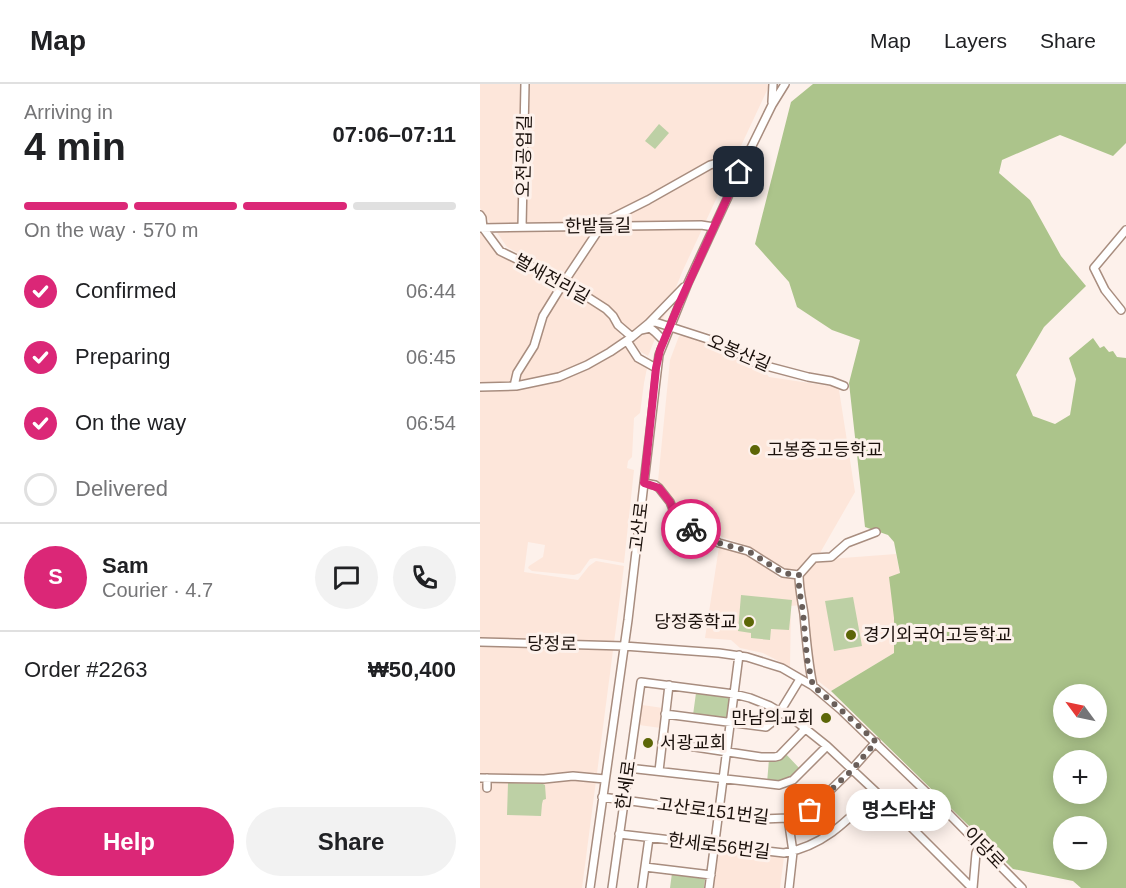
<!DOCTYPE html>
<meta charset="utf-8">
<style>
body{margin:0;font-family:Arial,"Noto Sans KR",sans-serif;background:#f2f2f2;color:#202124;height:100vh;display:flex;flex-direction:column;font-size:22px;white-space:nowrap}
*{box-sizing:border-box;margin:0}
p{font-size:20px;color:#757577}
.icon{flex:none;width:33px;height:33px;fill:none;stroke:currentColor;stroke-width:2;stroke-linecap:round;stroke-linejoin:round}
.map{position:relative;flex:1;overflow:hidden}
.details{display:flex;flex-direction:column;background:#fff;width:480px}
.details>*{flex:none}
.needle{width:39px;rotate:303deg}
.controls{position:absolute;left:573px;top:600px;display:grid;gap:12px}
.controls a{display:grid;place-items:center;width:54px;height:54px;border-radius:50%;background:#fff;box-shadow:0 3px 15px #0003;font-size:30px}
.pin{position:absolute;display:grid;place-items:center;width:51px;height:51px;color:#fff;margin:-26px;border-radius:12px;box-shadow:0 3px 9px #0006}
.courier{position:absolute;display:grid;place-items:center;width:60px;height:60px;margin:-30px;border:4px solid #db2777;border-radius:50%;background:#fff;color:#222;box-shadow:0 2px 8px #0007}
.bubble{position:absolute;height:42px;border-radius:21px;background:#fff;box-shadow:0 3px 15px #0003;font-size:20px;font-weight:700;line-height:42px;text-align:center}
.headline em{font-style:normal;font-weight:700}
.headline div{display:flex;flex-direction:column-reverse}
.headline{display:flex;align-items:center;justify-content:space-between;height:102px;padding:0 24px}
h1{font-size:39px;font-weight:700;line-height:45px}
.bar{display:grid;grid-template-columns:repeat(4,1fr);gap:9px 6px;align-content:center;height:72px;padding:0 24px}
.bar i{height:8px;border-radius:4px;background:#e0e0e0}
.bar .active{background:#db2777}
.bar p{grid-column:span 4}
.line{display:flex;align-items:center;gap:15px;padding:0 24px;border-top:2px solid #e0e0e0}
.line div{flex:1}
.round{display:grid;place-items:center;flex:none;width:63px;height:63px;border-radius:32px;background:#f2f2f2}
ol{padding:0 24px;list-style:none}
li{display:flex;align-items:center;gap:18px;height:66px}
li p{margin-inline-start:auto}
li .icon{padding:6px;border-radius:50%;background:#db2777;color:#fff;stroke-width:4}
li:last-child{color:#757577}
li i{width:33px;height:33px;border:3px solid #e0e0e0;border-radius:50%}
.button{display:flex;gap:12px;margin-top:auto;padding:12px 24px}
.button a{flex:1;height:69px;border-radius:36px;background:#db2777;color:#fff;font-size:24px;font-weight:700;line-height:69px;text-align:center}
.button a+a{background:#f2f2f2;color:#202124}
header{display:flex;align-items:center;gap:36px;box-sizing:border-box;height:84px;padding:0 30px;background:#fff;border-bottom:2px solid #e0e0e0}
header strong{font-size:28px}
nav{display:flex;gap:33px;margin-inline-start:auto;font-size:21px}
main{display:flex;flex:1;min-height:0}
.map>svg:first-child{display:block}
.built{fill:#fde6da}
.green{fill:#bdd0a5}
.forest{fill:#acc48b;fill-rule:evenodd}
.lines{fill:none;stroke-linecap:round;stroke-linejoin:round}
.minor-casing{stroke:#a88d7f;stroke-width:10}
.minor{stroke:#fff;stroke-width:7}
.done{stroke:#6a5f5a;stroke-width:6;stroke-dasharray:0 10.8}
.route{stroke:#db2777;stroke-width:8}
.poi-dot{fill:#5c6607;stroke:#fdf1eb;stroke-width:2}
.labels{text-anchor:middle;stroke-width:6;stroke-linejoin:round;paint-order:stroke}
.street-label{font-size:18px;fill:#1b110c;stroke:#fdf1eb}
.poi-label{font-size:18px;fill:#1b110c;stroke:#fdf1eb;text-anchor:start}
</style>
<header>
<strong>Map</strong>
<nav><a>Map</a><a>Layers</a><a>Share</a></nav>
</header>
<main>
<section class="details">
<div class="headline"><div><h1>4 min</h1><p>Arriving in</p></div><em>07:06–07:11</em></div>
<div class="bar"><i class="active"></i><i class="active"></i><i class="active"></i><i></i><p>On the way · 570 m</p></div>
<ol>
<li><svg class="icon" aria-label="check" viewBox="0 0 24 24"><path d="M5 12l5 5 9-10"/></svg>Confirmed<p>06:44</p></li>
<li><svg class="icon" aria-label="check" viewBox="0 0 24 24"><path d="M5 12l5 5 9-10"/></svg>Preparing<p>06:45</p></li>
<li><svg class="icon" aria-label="check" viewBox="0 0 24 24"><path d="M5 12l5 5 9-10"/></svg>On the way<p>06:54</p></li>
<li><i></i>Delivered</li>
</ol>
<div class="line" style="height:108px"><b class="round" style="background:#db2777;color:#fff">S</b><div><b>Sam</b><p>Courier · 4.7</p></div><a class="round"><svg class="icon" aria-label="chat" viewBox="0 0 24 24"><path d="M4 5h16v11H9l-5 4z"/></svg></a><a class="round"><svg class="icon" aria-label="phone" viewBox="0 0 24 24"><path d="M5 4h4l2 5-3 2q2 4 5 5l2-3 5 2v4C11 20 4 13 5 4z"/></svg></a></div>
<div class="line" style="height:78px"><div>Order #2263</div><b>₩50,400</b></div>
<div class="button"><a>Help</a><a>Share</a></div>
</section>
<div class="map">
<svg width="646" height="804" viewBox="0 0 646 804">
<rect width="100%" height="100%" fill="#fdf1eb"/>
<!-- built -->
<path class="built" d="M0 0H290L203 186 168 272 161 268 127 223 104 207 27 163 0 124Z
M0 147 19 169 95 208 129 231 156 277 167 284 164 299 160 329 154 334 152 373 148 377 147 384 154 386 144 479 115 474 110 475 100 489 94 491 52 487 48 484 49 482 63 473 65 461 48 458 44 488 98 496 109 482 116 477 144 482 102 804H0Z
M199 252H206L228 259 248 269 271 284 285 288 289 293 356 303 359 306 375 408 340 469 332 470 318 485 310 487 268 462 242 453 231 447 204 430 178 397 190 276Z
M239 463 262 468 277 475 299 494 317 493 320 521 311 522 310 583 283 569 260 564 251 556 225 554Z
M416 470 420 490 414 534V569L351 607 334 594 322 505 323 491 336 476Z
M162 621 183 624 181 644 159 641Z
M240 767 303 772 304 773 300 804H231L236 769Z"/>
<!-- green -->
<path class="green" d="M179 40 189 49 175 65 165 57Z
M261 511 312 516 309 546 291 545 290 556 271 554V549L258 547Z
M373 513 382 562 354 567 345 517Z
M216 609 248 613 251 616 249 633 246 635 213 631Z
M304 668 321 686 306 698 287 699 289 675Z
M28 699 63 700 65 701 66 715 63 716 62 720 61 732 27 731Z
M192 789 224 793 225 795 224 804H190Z"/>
<!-- forest -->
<path class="forest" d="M333 0H646V59L633 72 580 51 522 76 519 89 550 116 581 172 606 202 564 243 536 291 553 332 575 340 590 331 596 295 589 274 613 254 620 264 624 262 629 268 633 267 637 273 646 274V804H601L593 797 533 785 351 607 414 569V534L409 493 420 489 414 458 408 451 385 443 369 299 380 256 352 246 317 223 309 198 275 160 311 18ZM584 610H616V644H584ZM584 676H616V710H584ZM584 742H616V776H584Z"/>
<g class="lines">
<defs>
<path id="minor" d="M292 18 293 0
M0 131 2 134 3 144 20 167 84 198 126 225 133 232 138 241 152 253
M42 143 45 0
M0 144 221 141 234 143
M641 226 625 206 614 184 646 146
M169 239 204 203
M161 246 170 244 175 248 184 257
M147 257 158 274 176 284
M34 302 37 289 54 262 63 232 84 198 124 138 168 116 230 81 268 70
M0 303 36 302 79 293 107 281 130 268 152 253 169 239 175 238 237 258 275 279 328 293 351 297 364 302
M164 399 175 401 179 404 190 418 196 433 206 442 239 459 268 467 303 489 319 491 334 474 351 473 367 459 396 448
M319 491C319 505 322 517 324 530 326 554 328 578 333 602
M0 558 144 562 239 569 267 573 302 584 333 602 360 625 468 729 542 804
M185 630 286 643 295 636 320 595
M182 658 281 673H295L299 672 326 644
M148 684 299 701 313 696 347 662
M179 687 189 601
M0 694 64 695 93 692 125 695
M7 694V704
M122 713 282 735 308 734 330 726 372 685 396 658
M308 734 313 768 309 804
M139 750 304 769C344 762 368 736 396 708
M165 783 231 791
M110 804 148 536 179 271 208 199 234 143 268 70 292 21 305 0
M132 804 161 598 254 610 270 614 290 622 317 638 347 662 396 708 492 804
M162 804 169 754
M229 804 259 571
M493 804 496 769 500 761"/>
</defs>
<!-- minor casing -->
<use href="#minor" class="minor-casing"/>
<!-- minor -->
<use href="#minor" class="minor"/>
</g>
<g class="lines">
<!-- done -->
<path class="done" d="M211 445 239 459 268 467 303 489 319 491V504L323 528 327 575 333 602 360 625 396 658 372 686 330 726"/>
<!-- route -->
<path class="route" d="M211 445 196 433 190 418 179 404 164 399 176 284 180 266 199 220 259 88"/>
</g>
<!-- markers -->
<g class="poi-dot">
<circle cx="275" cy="366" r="6"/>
<circle cx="269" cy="538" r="6"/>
<circle cx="371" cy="551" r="6"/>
<circle cx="346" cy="634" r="6"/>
<circle cx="168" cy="659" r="6"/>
</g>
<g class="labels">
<!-- street labels -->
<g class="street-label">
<text transform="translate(44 72) rotate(-89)" y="6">오전공업길</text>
<text transform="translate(118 142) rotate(-1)" y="6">한밭들길</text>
<text transform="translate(72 195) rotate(29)" y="6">벌새전리길</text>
<text transform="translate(259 269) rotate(23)" y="6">오봉산길</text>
<text transform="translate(159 443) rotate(-83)" y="6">고산로</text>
<text transform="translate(72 560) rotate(1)" y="6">당정로</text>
<text transform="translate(146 701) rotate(-82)" y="6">한세로</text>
<text transform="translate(233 727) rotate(7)" y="6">고산로151번길</text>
<text transform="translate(239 762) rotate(7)" y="6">한세로56번길</text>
<text transform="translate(504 764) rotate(46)" y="6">이당로</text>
</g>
<!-- poi labels -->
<g class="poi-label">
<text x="287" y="372">고봉중고등학교</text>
<text x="257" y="544" text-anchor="end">당정중학교</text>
<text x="383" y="557">경기외국어고등학교</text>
<text x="334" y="640" text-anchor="end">만남의교회</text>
<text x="180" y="665">서광교회</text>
</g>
</g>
</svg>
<div class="controls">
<a><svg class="needle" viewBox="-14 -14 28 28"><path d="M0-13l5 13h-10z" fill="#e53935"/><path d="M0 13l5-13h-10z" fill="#757577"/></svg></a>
<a>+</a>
<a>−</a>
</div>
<div class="pin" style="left:330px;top:726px;background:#ea580c"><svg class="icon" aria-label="bag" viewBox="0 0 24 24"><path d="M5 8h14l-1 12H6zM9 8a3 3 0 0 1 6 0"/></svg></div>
<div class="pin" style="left:259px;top:88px;background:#1f2937"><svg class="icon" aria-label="home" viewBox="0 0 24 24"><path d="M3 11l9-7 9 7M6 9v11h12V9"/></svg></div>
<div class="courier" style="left:211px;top:445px"><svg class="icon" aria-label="bike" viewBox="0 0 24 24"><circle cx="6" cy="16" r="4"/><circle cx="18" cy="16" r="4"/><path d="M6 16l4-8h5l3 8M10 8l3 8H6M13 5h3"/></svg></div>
<div class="bubble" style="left:366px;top:705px;width:105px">명스타샵</div>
</div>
</main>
